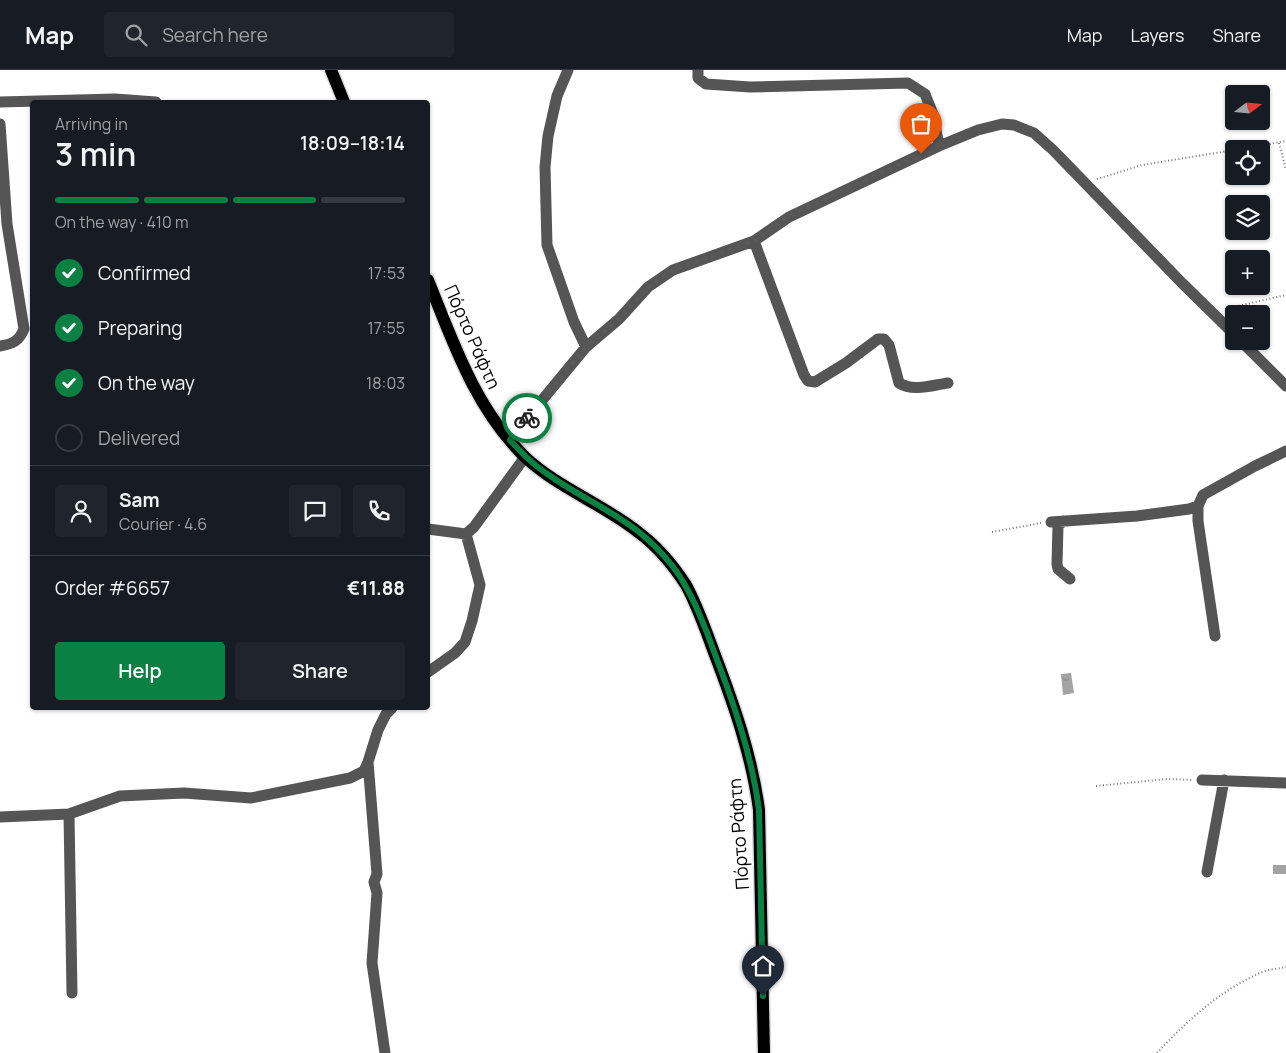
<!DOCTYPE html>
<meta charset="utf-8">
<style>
body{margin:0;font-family:Manrope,sans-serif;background:#20242c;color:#f1f3f6;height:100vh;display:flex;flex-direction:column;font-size:19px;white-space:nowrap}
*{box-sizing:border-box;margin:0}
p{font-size:16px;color:#9ea1a6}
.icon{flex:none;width:28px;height:28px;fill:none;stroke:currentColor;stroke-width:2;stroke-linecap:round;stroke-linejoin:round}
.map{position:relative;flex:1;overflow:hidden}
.drawer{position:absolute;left:30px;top:30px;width:400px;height:610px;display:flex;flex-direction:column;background:#171b24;border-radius:5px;box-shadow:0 1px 4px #0004}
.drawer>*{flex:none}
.needle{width:32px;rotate:74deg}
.fabs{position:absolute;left:1225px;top:15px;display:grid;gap:10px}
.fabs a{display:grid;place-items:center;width:45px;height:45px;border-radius:5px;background:#171b24;box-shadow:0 1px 4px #0004;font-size:25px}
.pin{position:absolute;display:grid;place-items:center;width:42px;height:42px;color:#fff;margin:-51px -21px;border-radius:50% 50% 50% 0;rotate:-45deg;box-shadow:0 0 5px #0007}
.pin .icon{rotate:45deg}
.courier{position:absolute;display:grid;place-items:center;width:50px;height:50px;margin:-25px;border:4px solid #0b8043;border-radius:50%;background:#fff;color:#222;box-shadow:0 1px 6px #0007}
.overview em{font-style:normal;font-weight:600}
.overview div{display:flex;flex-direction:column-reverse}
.overview{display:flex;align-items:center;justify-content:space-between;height:85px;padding:0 25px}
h1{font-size:32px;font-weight:600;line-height:38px}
.bar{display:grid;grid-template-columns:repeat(4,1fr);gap:8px 5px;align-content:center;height:60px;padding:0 25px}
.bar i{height:6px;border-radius:4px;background:#363941}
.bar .selected{background:#0b8043}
.bar p{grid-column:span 4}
.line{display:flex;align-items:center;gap:12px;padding:0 25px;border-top:1px solid #363941}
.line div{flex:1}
.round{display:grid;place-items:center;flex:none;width:52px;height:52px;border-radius:5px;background:#20242c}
ol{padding:0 25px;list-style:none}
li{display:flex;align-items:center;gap:15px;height:55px}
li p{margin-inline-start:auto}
li .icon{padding:5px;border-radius:50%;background:#0b8043;color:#fff;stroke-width:4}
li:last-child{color:#9ea1a6}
li i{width:28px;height:28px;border:2px solid #363941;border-radius:50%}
.action{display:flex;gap:10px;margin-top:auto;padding:10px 25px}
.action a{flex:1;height:58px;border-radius:5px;background:#0b8043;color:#fff;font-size:20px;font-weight:600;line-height:58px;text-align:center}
.action a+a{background:#20242c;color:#f1f3f6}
header{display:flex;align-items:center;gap:30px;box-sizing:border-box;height:70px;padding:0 25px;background:#171b24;border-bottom:1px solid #363941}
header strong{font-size:24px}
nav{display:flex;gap:28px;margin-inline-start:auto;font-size:18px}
.search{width:350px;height:45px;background:#20242c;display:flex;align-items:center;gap:12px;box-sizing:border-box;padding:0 18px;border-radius:5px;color:#9ea1a6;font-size:19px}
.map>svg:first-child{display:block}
.water{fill:url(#water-ripples)}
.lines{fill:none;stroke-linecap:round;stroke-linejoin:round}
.major-casing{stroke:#dbdbdb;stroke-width:15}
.path{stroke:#777;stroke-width:2;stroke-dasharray:1 2.5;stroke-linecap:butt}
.minor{stroke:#555;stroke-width:11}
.major{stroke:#000;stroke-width:12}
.done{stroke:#595959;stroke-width:5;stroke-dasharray:0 9}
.route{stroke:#0b8043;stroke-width:6}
.labels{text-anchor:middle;stroke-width:4;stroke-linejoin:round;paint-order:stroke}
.street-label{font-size:18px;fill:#000;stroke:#fff}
</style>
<header>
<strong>Map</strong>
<div class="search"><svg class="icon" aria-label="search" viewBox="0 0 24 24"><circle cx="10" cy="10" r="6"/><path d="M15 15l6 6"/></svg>Search here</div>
<nav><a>Map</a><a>Layers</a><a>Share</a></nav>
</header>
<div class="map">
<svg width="1286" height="983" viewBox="0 0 1286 983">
<defs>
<pattern id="water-ripples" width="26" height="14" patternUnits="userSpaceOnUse" patternTransform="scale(1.25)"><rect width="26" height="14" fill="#a3a3a3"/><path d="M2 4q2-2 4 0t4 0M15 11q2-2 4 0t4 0" fill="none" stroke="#8b8b8b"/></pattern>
</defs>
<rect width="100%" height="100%" fill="#fff"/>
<!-- water -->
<path class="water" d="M1071 603 1074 623 1063 625 1061 604Z
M1273 795H1286V804H1273Z"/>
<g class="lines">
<defs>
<path id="major" d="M331 0 344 32
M428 210C453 272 475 338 525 387 558 418 603 434 638 462 657 476 673 495 686 515 698 537 706 561 715 585 734 635 752 686 759 740L764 983"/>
</defs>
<!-- major casing -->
<use href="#major" class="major-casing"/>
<!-- path -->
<path class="path" d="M1279 73 1286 100
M1242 79 1286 71
M1097 109 1142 95 1234 80
M1225 239 1286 225
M992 462 1041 453
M1096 716 1167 709 1192 710
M1157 983C1187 951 1219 921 1260 903 1268 899 1278 899 1286 897"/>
<!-- minor -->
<path class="minor" d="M568 0 557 26 548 66 545 97 547 175 574 252 586 277
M698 0V8L706 14 750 17 908 13 925 24 933 44 939 76
M0 32 115 29 156 32
M0 54 7 154 24 259C19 271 13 274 0 276
M754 171 804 305 808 311 815 312 846 293 878 269H884L889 275 899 313C913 322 933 315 948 313
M1241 271 1286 316
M510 369 586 277 619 249 648 217 673 200 754 171 789 147 939 76 978 60 1002 54 1014 55 1034 63 1053 80 1182 213 1234 264
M1063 451 1058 456 1057 494 1058 499 1070 509
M1051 452 1137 446 1189 439 1198 436
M428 459 466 464
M1215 566 1198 451V436L1203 425 1255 396 1286 381
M428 602 455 583 465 572 472 551 480 515 466 464 474 457 525 387
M368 692 377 804 374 812 377 823 372 893 385 983
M1202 710 1286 713
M69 744 72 923
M0 747 69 744 120 726 184 723 251 728 350 708 364 701 368 692 378 660 386 644 392 638
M1207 802 1224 710"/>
<!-- major -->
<use href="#major" class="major"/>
</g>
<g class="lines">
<!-- done -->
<path class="done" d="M527 348 586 277 619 249 648 217 673 200 754 171 789 146 921 84"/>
<!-- route -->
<path class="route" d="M527 348 510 370C521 382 532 394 546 403 576 425 610 439 639 462 657 477 675 496 686 517 699 539 707 563 716 587 735 637 752 687 759 740L763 926"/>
</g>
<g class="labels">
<!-- street labels -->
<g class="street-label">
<text transform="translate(472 267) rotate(66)" y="6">Πόρτο Ράφτη</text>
<text transform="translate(739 764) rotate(-94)" y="6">Πόρτο Ράφτη</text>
</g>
</g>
</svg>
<div class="fabs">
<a><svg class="needle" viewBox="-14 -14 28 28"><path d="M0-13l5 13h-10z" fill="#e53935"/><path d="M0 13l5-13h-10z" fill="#9ea1a6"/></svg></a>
<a><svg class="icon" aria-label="locate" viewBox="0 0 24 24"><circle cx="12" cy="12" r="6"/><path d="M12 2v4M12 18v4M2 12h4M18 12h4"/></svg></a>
<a><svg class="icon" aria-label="layers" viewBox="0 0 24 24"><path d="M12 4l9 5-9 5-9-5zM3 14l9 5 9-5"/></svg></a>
<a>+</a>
<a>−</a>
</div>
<div class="pin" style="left:921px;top:84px;background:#ea580c"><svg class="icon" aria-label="bag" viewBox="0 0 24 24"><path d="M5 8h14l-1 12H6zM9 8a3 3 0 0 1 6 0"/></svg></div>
<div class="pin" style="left:763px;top:926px;background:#1f2937"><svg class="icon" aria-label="home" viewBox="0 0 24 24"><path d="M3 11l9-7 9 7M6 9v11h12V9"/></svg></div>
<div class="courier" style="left:527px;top:348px"><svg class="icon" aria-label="bike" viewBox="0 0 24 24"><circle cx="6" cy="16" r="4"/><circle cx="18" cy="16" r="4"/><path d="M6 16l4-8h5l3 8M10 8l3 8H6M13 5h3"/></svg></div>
<section class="drawer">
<div class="overview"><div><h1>3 min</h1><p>Arriving in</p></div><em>18:09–18:14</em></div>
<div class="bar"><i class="selected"></i><i class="selected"></i><i class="selected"></i><i></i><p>On the way · 410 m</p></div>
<ol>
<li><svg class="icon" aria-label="check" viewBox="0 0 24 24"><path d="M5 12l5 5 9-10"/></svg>Confirmed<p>17:53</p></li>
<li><svg class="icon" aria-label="check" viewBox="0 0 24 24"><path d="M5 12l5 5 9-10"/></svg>Preparing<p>17:55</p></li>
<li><svg class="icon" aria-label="check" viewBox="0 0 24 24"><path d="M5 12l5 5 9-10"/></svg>On the way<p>18:03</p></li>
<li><i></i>Delivered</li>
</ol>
<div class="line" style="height:90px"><a class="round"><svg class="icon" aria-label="person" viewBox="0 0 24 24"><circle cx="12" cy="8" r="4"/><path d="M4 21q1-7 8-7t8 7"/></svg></a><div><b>Sam</b><p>Courier · 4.6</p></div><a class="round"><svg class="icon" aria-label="chat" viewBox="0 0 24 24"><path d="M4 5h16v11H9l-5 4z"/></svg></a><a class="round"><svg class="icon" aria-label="phone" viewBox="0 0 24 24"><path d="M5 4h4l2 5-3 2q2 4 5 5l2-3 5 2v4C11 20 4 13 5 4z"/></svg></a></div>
<div class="line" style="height:65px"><div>Order #6657</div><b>€11.88</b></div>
<div class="action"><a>Help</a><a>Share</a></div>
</section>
</div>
